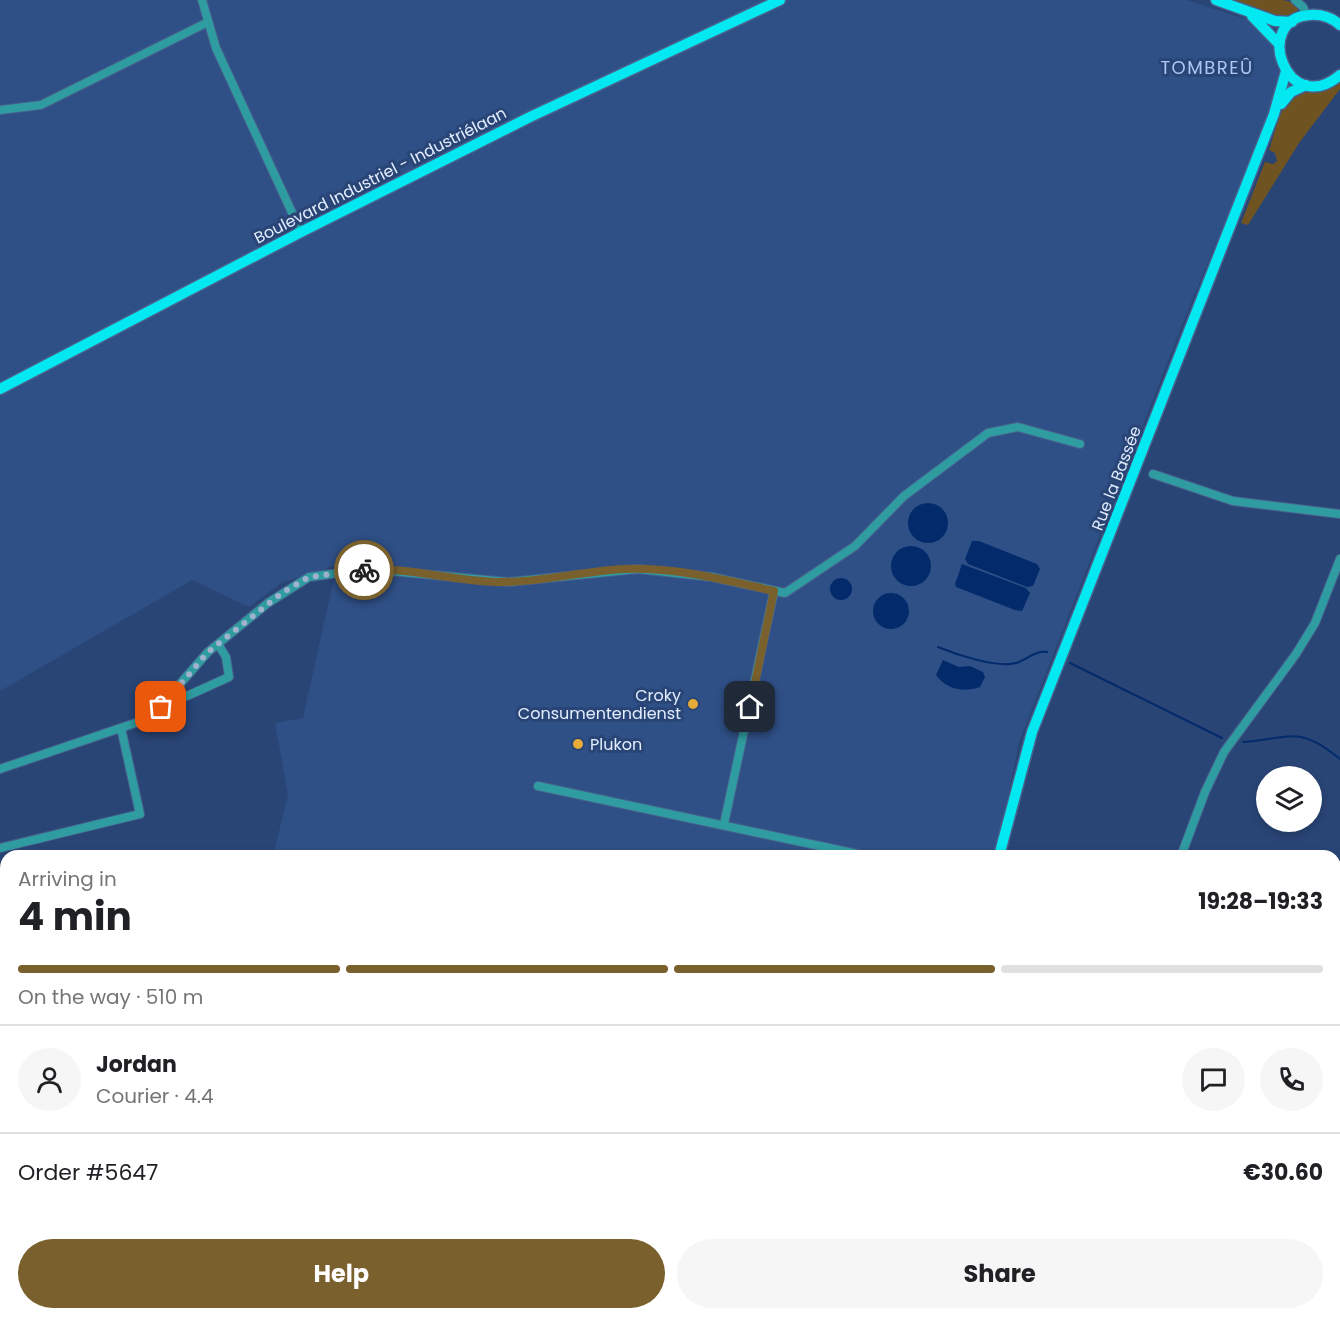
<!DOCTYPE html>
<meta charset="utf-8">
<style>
body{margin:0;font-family:Poppins,sans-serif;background:#f6f6f6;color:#202124;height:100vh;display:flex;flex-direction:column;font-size:22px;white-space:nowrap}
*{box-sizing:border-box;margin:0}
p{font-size:20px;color:#757577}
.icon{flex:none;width:33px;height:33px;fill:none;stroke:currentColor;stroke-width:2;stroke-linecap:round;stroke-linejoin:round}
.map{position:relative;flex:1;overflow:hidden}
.side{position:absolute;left:0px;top:850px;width:1341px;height:470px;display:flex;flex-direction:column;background:#fff;border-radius:18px 18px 0 0;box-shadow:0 3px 9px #0003}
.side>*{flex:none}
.buttons{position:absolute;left:1256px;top:766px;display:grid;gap:12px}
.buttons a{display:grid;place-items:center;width:66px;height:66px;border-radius:50%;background:#fff;box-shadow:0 3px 9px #0003;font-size:30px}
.pin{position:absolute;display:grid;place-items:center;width:51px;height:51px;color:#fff;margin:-26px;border-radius:12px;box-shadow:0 3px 9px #0006}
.courier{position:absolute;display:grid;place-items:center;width:60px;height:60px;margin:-30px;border:4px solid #7a602d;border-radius:50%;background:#fff;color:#222;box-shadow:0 2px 8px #0007}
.summary em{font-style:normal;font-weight:700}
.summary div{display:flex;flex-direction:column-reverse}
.summary{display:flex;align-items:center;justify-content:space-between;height:102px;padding:0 18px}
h1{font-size:39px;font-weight:700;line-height:45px}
.bar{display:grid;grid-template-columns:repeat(4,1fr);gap:9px 6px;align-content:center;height:72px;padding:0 18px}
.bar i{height:8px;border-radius:4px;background:#e0e0e0}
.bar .current{background:#7a602d}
.bar p{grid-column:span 4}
.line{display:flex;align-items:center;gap:15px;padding:0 18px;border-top:2px solid #e0e0e0}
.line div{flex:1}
.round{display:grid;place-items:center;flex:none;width:63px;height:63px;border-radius:32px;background:#f6f6f6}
.action{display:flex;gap:12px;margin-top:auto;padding:12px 18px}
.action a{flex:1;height:69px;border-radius:36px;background:#7a602d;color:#fff;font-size:24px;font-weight:700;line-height:69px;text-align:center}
.action a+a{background:#f6f6f6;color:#202124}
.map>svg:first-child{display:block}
.built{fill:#2f5087}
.green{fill:#6f5421}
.water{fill:#032b6c}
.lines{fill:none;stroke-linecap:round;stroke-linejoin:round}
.stream{stroke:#032b6c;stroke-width:2}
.minor-casing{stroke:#47608c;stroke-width:10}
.major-casing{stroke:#47608c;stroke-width:13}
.highway-casing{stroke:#47608c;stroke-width:14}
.minor{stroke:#2f9ca1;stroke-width:8}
.major{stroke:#04e8f2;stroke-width:10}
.highway{stroke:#a1f9fd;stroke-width:12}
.done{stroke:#a1b2ce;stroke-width:6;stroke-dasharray:0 10.8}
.route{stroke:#7a602d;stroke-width:8}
.poi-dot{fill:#e7ac37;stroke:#294576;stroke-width:2}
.labels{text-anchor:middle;stroke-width:6;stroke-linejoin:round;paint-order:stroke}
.street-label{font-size:16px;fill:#e2edfe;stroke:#294576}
.poi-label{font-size:16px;fill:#e2edfe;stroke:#294576;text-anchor:end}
.neighbourhood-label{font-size:18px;letter-spacing:1.5px;fill:#acc8f6;stroke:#294576}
</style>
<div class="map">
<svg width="1340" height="1319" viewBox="0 0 1340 1319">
<rect width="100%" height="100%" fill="#294576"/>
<!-- built -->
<path class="built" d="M0 0H1186L1252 21 1270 36 1280 78 1279 92 1184 320 1019 742 996 856H273L288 795 275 723 303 718 337 565 281 583 249 607 192 580 0 691Z
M6 925V1034L0 1033V957Z"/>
<!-- green -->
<path class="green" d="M1232 0H1283L1295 3 1298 9C1288 29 1247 6 1232 0Z
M1340 81V89L1299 143 1248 225 1241 223 1265 162 1273 164 1277 161 1275 153 1269 150C1275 134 1282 95 1300 91 1317 86 1321 93 1340 81Z
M0 1247 6 1248V1303L0 1302Z
M10 1314H150L151 1317 12 1319Z
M553 1314H727L719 1319H554Z
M748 1314H893L892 1319H763Z"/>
<!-- water -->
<path class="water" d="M908 523a20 20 0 1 1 40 0a20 20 0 1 1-40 0Z
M972 541H979L1037 564 1040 569 1033 586 1027 587 968 564 965 559Z
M891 566a20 20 0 1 1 40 0a20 20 0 1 1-40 0Z
M962 564 1026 588 1030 593 1022 611 1015 610 956 587 955 584Z
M830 589a11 11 0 1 1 22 0a11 11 0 1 1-22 0Z
M873 611a18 18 0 1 1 36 0a18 18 0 1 1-36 0Z
M943 660 959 667 970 666 983 672 985 677 980 687C963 693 946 689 936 675Z"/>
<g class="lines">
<!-- stream -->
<path class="stream" d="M938 647C957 655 997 668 1016 663 1027 660 1035 650 1047 652
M1070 663 1222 738
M1243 742C1289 739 1298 724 1340 759"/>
<defs>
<path id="minor" d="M202 0 216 48 301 232
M1295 0 1303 7 1306 15
M0 110 41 105 208 22
M1153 474 1233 501 1340 514
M171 697 187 696 229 677 226 657 218 644
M0 769 150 718 208 652 268 603 309 577 369 569 508 582 638 569 712 577 785 593 855 546 904 496 988 433 1018 427 1080 444
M538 786 867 856
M724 824 774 591
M0 848 140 814 121 728
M1181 856 1205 792 1224 752 1296 654 1315 623 1340 559
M777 1314 782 1319
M1110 1314 1113 1319
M389 1319 445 1316 506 1319
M592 1319 615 1314
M630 1319 635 1314
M729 1319H744"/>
<path id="major" d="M1216 0 1275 21 1292 22
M1252 16 1279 44
M1340 25C1331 17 1322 14 1310 15 1251 19 1287 120 1340 75
M1281 104 1291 92 1306 85
M0 389 301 232 530 117 780 0
M999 856 1032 732 1274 114 1286 71"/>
<path id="highway" d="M0 1043 6 1045
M0 1055 6 1057
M1213 1314 1227 1319
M1242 1314 1256 1319
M898 1319 899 1314
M908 1319 909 1314"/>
</defs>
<!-- minor casing -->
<use href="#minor" class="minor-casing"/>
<!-- major casing -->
<use href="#major" class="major-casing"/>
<!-- highway casing -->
<use href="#highway" class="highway-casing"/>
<!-- minor -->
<use href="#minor" class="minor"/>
<!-- major -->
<use href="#major" class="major"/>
<!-- highway -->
<use href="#highway" class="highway"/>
</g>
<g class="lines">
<!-- done -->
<path class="done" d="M161 707 208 652 282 593 309 577 364 570"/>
<!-- route -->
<path class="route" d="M364 570C409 567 452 581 497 582 539 583 582 571 624 569 675 567 725 580 774 591L750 707"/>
</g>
<!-- markers -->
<g class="poi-dot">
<circle cx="693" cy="704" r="6"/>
<circle cx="578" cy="744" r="6"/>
</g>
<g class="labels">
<!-- street labels -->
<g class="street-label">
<text transform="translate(380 175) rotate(-27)" y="6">Boulevard Industriel - Industriélaan</text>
<text transform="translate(1116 478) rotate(-69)" y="6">Rue la Bassée</text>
</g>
<!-- poi labels -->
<g class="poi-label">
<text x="681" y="701">Croky<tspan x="681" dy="18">Consumentendienst</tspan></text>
<text x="590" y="750" text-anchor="start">Plukon</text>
</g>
<!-- neighbourhood labels -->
<g class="neighbourhood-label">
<text x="1207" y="74">TOMBREÛ</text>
</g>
</g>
</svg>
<div class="buttons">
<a><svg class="icon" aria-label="layers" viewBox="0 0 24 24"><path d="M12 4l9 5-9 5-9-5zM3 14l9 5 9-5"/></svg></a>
</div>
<div class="pin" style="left:161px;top:707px;background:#ea580c"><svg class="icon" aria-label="bag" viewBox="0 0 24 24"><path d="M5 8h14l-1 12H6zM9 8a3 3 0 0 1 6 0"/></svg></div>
<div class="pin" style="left:750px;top:707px;background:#1f2937"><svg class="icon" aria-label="home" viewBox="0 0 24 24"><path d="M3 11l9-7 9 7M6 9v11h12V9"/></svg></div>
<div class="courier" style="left:364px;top:570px"><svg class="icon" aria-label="bike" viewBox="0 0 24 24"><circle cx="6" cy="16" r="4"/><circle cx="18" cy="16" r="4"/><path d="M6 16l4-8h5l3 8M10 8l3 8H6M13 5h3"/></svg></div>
<section class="side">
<div class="summary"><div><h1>4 min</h1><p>Arriving in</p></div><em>19:28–19:33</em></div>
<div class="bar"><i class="current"></i><i class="current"></i><i class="current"></i><i></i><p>On the way · 510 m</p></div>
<div class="line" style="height:108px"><a class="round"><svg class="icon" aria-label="person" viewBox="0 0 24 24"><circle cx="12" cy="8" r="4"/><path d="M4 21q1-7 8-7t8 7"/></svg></a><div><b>Jordan</b><p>Courier · 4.4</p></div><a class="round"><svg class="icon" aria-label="chat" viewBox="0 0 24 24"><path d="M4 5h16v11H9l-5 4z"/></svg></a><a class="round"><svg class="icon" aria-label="phone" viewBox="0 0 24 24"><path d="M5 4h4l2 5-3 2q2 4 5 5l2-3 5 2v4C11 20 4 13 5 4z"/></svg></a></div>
<div class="line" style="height:78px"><div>Order #5647</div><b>€30.60</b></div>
<div class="action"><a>Help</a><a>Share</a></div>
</section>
</div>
